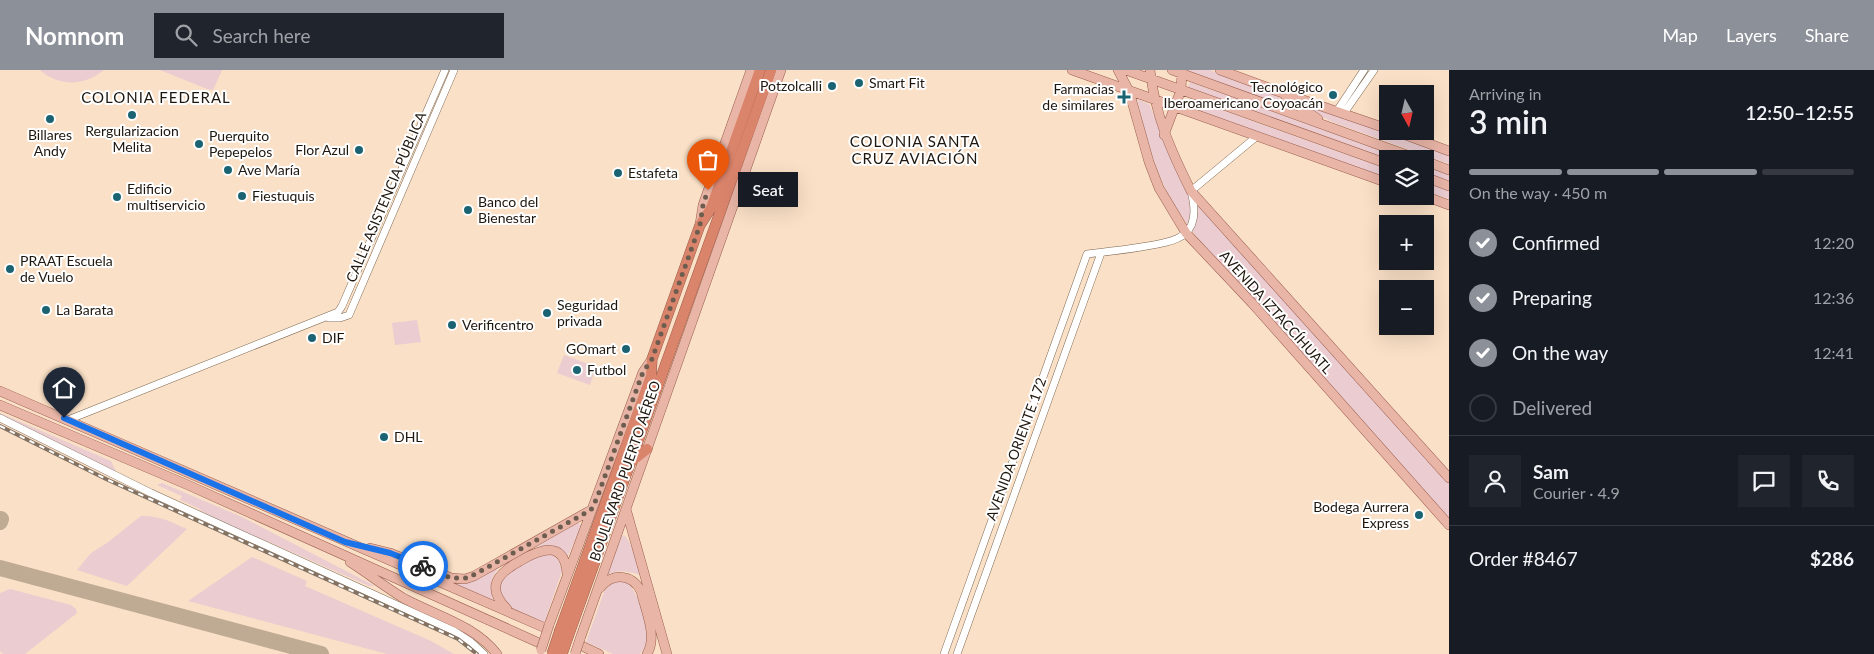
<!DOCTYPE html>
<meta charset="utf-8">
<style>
body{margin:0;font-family:Lato,sans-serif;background:#20242c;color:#f1f3f6;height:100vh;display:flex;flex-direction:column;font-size:19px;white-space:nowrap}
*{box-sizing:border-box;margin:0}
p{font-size:16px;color:#9ea1a6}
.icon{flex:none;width:28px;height:28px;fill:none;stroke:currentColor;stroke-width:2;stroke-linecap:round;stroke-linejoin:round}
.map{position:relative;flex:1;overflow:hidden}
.panel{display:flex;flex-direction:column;background:#171b24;width:425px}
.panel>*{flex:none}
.needle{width:32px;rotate:172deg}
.buttons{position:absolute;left:1379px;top:15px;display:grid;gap:10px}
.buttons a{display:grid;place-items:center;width:55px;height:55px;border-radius:0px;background:#171b24;box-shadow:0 5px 20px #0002;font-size:25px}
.pin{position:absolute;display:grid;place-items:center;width:42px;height:42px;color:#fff;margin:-51px -21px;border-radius:50% 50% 50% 0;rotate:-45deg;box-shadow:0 0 5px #0007}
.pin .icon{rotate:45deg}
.courier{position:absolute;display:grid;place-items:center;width:50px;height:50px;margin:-25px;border:4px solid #1a73e8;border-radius:50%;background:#fff;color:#222;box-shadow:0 1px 6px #0007}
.bubble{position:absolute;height:35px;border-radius:0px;background:#171b24;box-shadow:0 5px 20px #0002;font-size:16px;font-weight:600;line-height:35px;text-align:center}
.headline em{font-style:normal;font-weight:600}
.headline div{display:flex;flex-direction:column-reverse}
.headline{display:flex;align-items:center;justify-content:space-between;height:85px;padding:0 20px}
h1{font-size:32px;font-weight:600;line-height:38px}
.bar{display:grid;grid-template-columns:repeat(4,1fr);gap:8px 5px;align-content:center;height:60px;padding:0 20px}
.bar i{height:6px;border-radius:4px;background:#363941}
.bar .on{background:#8c9099}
.bar p{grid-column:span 4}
.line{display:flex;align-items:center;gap:12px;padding:0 20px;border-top:1px solid #363941}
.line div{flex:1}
.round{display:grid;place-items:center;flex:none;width:52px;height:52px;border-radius:0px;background:#20242c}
ol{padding:0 20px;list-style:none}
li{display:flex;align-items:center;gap:15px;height:55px}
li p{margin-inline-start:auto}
li .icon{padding:5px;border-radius:50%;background:#8c9099;color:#fff;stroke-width:4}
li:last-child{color:#9ea1a6}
li i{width:28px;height:28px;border:2px solid #363941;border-radius:50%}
header{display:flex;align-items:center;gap:30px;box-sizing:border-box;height:70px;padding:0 25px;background:#8c9099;color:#fff}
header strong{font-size:24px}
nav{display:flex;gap:28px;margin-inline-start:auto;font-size:18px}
.search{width:350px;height:45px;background:#20242c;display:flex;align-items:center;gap:12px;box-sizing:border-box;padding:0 18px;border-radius:0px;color:#9ea1a6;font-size:19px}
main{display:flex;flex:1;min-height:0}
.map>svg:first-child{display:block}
.green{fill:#eaccd1}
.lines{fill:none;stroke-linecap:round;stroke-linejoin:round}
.taxiway{stroke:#bfaa94;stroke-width:16}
.minor-casing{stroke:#7d6750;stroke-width:8}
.major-casing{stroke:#995e4b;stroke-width:10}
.highway-casing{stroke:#995e4b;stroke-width:11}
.minor{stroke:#fff;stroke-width:7}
.major{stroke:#e9b5a7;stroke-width:9}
.highway{stroke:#db846c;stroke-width:10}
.rail-casing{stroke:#847363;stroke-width:4}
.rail{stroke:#fff;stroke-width:2;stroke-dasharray:5.5;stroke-linecap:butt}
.major-bridge-casing{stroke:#995e4b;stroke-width:10;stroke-linecap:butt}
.highway-bridge-casing{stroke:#995e4b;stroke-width:11;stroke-linecap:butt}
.major-bridge{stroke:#e9b5a7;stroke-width:9}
.highway-bridge{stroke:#db846c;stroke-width:10}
.done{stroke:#6c5d4e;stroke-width:5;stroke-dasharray:0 9}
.route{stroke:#1a73e8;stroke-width:6}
.poi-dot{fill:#1b6372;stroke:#fff;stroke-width:2}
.labels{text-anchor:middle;stroke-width:4;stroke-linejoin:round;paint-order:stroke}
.poi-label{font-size:14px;fill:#1f160d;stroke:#fff;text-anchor:start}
.street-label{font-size:14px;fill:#1f160d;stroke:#fff}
.neighbourhood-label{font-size:15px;letter-spacing:1px;fill:#1f160d;stroke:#fff}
</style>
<header>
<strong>Nomnom</strong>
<div class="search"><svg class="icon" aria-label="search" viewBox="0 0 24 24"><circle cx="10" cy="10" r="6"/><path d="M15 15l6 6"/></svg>Search here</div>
<nav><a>Map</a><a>Layers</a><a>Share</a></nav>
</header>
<main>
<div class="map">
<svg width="1449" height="584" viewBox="0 0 1449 584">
<rect width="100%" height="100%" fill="#fae0c6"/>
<!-- green -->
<path class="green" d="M40 0H104C85 16 59 17 40 0Z
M160 0H222L213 20 207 19Z
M1186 0H1210L1267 21 1284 30 1302 43Z
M1190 12 1195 14 1405 89H1387L1193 20 1188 17Z
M1137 29 1149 34 1181 109 1449 412V451L1213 188C1199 169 1184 151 1172 131 1154 100 1146 65 1137 29Z
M1194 30 1387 99V108L1183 36 1182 33Z
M1297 30 1449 84V94L1335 53 1322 47Z
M1425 96 1449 105V111L1425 103Z
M1425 112 1449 121V129L1425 121Z
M417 250 421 272 395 275 392 253Z
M564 285 596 297 590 315 557 303Z
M0 343 111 391 117 404 150 418 148 421 0 347Z
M162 413 242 447 375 516H369L269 472 213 450 198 438 180 430 182 426 157 415Z
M141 446C159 445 171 452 187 459L127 516 77 500 91 483 107 473Z
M578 453 581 455V457L566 490 548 476 533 477Z
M624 465C633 474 636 492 640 505 628 501 618 499 607 505L622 466Z
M551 483 559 491 562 501 544 553C530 546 498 538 500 518 500 514 502 510 503 506L536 484Z
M252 487 307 511 305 516 431 571 454 584H387L188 531Z
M501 494C490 510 489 512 493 531L453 514 466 512Z
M625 511C638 519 648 555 647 570 647 576 643 580 640 584H613L586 572 604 522C610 513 615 512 625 511Z
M10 519 71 535 76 539 77 543 25 584H3L0 581V523Z"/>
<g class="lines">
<!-- taxiway -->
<path class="taxiway" d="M0 452 1 449
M0 498 321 584"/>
<defs>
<path id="minor" d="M1337 41 1364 0
M1344 43 1374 0
M329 248H340L349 245 454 0
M0 348 151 423 454 561 471 572 484 584
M68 350 338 242 342 236 445 0
M944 584 1087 184C1105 182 1123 180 1141 177 1179 171 1203 167 1191 121L1256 67
M957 584 1101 183"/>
<path id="major" d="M1072 0 1388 113
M1118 0 1129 21 1149 92 1159 118 1186 163 1252 233 1449 455
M1126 0 1388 94
M1150 0C1155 45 1171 81 1191 121L1449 408
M1172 0 1418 89
M1220 0 1277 21 1388 59
M1286 27 1318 49
M1395 61 1449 81
M1164 65 1181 20 1182 0
M1425 91 1449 100
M1425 107 1449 116
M1425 126 1449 135
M700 154 703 135 751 0
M0 321 543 557
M0 335 188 415 537 572
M626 439 667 584
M370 478 390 483 451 508 465 509 474 506 591 440
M350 492C369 504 386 518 405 529 437 546 474 555 497 584
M600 518C612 503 631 503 641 521 645 540 658 566 647 584
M507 539C485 517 498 503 520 491 539 480 564 469 567 503
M549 555 643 302 652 289
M580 569 781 0
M584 577 599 584"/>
<path id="highway" d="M632 391 647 379
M560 560 651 306 652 289 700 155 711 138 760 0
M569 564 771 0"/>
</defs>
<!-- minor casing -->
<use href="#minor" class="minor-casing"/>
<!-- major casing -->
<use href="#major" class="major-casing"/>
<!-- highway casing -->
<use href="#highway" class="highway-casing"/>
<!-- minor -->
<use href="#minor" class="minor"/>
<!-- major -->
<use href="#major" class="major"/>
<!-- highway -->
<use href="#highway" class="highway"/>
<defs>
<path id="rail" d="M0 356 106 409 458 569 477 584"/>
</defs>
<!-- rail casing -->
<use href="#rail" class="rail-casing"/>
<!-- rail -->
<use href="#rail" class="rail"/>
<defs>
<path id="major-bridge" d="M541 580 549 555
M575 584 580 569"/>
<path id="highway-bridge" d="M552 584 560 560
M562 584 569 564"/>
</defs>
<!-- major-bridge casing -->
<use href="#major-bridge" class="major-bridge-casing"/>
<!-- highway-bridge casing -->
<use href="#highway-bridge" class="highway-bridge-casing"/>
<!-- major-bridge -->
<use href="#major-bridge" class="major-bridge"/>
<!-- highway-bridge -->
<use href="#highway-bridge" class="highway-bridge"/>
</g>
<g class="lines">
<!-- done -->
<path class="done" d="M423 496 451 508H468L591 440 597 428 643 302 652 289 700 155 703 135 708 120"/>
<!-- route -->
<path class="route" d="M64 348 345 472 390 483 423 496"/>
</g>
<!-- markers -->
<g class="poi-dot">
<circle cx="859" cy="13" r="5"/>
<circle cx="832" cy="16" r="5"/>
<circle cx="1333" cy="25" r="5"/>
<path d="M1121.5 19.5h5v5h5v5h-5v5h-5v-5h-5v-5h5z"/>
<circle cx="132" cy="45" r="5"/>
<circle cx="50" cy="49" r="5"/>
<circle cx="199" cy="74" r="5"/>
<circle cx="359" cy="80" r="5"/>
<circle cx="228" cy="100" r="5"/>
<circle cx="618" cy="103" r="5"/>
<circle cx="242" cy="126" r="5"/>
<circle cx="117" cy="127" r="5"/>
<circle cx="468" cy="140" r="5"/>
<circle cx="10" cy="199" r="5"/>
<circle cx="46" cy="240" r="5"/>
<circle cx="547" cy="243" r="5"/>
<circle cx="452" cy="255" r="5"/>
<circle cx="312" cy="268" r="5"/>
<circle cx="626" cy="279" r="5"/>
<circle cx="577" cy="300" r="5"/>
<circle cx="384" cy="367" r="5"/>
<circle cx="1419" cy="445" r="5"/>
</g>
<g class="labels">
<!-- poi labels -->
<g class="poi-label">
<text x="869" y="18">Smart Fit</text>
<text x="822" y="21" text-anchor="end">Potzolcalli</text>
<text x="1323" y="22" text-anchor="end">Tecnológico<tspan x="1323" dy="16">Iberoamericano Coyoacán</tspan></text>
<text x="1114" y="24" text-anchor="end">Farmacias<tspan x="1114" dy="16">de similares</tspan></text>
<text x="132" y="66" text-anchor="middle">Rergularizacion<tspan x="132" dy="16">Melita</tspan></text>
<text x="50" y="70" text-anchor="middle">Billares<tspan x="50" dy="16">Andy</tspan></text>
<text x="209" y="71">Puerquito<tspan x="209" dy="16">Pepepelos</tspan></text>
<text x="349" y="85" text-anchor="end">Flor Azul</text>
<text x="238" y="105">Ave María</text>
<text x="628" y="108">Estafeta</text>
<text x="127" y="124">Edificio<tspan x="127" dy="16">multiservicio</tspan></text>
<text x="252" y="131">Fiestuquis</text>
<text x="478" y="137">Banco del<tspan x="478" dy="16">Bienestar</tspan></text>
<text x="20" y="196">PRAAT Escuela<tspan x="20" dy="16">de Vuelo</tspan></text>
<text x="557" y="240">Seguridad<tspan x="557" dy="16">privada</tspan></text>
<text x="56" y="245">La Barata</text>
<text x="462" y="260">Verificentro</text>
<text x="322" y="273">DIF</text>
<text x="616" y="284" text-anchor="end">GOmart</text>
<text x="587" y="305">Futbol</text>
<text x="394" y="372">DHL</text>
<text x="1409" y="442" text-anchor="end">Bodega Aurrera<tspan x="1409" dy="16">Express</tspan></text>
</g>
<!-- street labels -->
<g class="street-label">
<text transform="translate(386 127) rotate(-67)" y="5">CALLE ASISTENCIA PÚBLICA</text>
<text transform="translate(1276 242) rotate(48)" y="5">AVENIDA IZTACCÍHUATL</text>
<text transform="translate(1016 379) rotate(-70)" y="5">AVENIDA ORIENTE 172</text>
<text transform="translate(625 401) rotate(-71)" y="5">BOULEVARD PUERTO AÉREO</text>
</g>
<!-- neighbourhood labels -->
<g class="neighbourhood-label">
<text x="156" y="33">COLONIA FEDERAL</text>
<text x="915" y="77">COLONIA SANTA<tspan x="915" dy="17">CRUZ AVIACIÓN</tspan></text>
</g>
</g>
</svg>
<div class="buttons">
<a><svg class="needle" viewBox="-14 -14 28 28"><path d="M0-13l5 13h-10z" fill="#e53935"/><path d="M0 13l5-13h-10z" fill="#9ea1a6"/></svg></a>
<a><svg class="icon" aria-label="layers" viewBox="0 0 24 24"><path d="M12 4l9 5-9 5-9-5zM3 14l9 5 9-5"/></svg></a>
<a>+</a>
<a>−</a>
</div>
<div class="pin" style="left:708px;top:120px;background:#ea580c"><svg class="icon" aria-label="bag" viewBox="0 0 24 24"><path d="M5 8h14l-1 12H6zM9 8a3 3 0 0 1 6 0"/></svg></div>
<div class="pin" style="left:64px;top:348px;background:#1f2937"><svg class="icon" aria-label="home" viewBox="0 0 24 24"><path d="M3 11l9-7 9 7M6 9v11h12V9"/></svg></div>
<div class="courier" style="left:423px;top:496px"><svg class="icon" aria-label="bike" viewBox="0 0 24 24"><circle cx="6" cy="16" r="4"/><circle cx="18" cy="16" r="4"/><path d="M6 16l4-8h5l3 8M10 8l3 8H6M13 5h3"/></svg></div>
<div class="bubble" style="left:738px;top:102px;width:60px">Seat</div>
</div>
<section class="panel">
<div class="headline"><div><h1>3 min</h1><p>Arriving in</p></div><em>12:50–12:55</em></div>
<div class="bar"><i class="on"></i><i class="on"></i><i class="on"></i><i></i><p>On the way · 450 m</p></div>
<ol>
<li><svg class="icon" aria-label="check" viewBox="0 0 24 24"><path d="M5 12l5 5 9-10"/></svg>Confirmed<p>12:20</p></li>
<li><svg class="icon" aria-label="check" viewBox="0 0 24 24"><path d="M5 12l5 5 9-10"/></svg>Preparing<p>12:36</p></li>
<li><svg class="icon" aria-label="check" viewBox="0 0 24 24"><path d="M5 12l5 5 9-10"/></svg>On the way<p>12:41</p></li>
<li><i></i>Delivered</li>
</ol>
<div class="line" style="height:90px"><a class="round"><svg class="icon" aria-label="person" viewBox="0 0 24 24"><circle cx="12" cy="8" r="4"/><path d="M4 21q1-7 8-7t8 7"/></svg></a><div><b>Sam</b><p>Courier · 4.9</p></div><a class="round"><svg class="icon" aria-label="chat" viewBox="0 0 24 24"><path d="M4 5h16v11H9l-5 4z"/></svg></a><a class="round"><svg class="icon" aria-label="phone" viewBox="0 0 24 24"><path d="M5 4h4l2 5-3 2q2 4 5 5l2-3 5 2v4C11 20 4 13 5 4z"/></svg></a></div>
<div class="line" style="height:65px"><div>Order #8467</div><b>$286</b></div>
</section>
</main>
